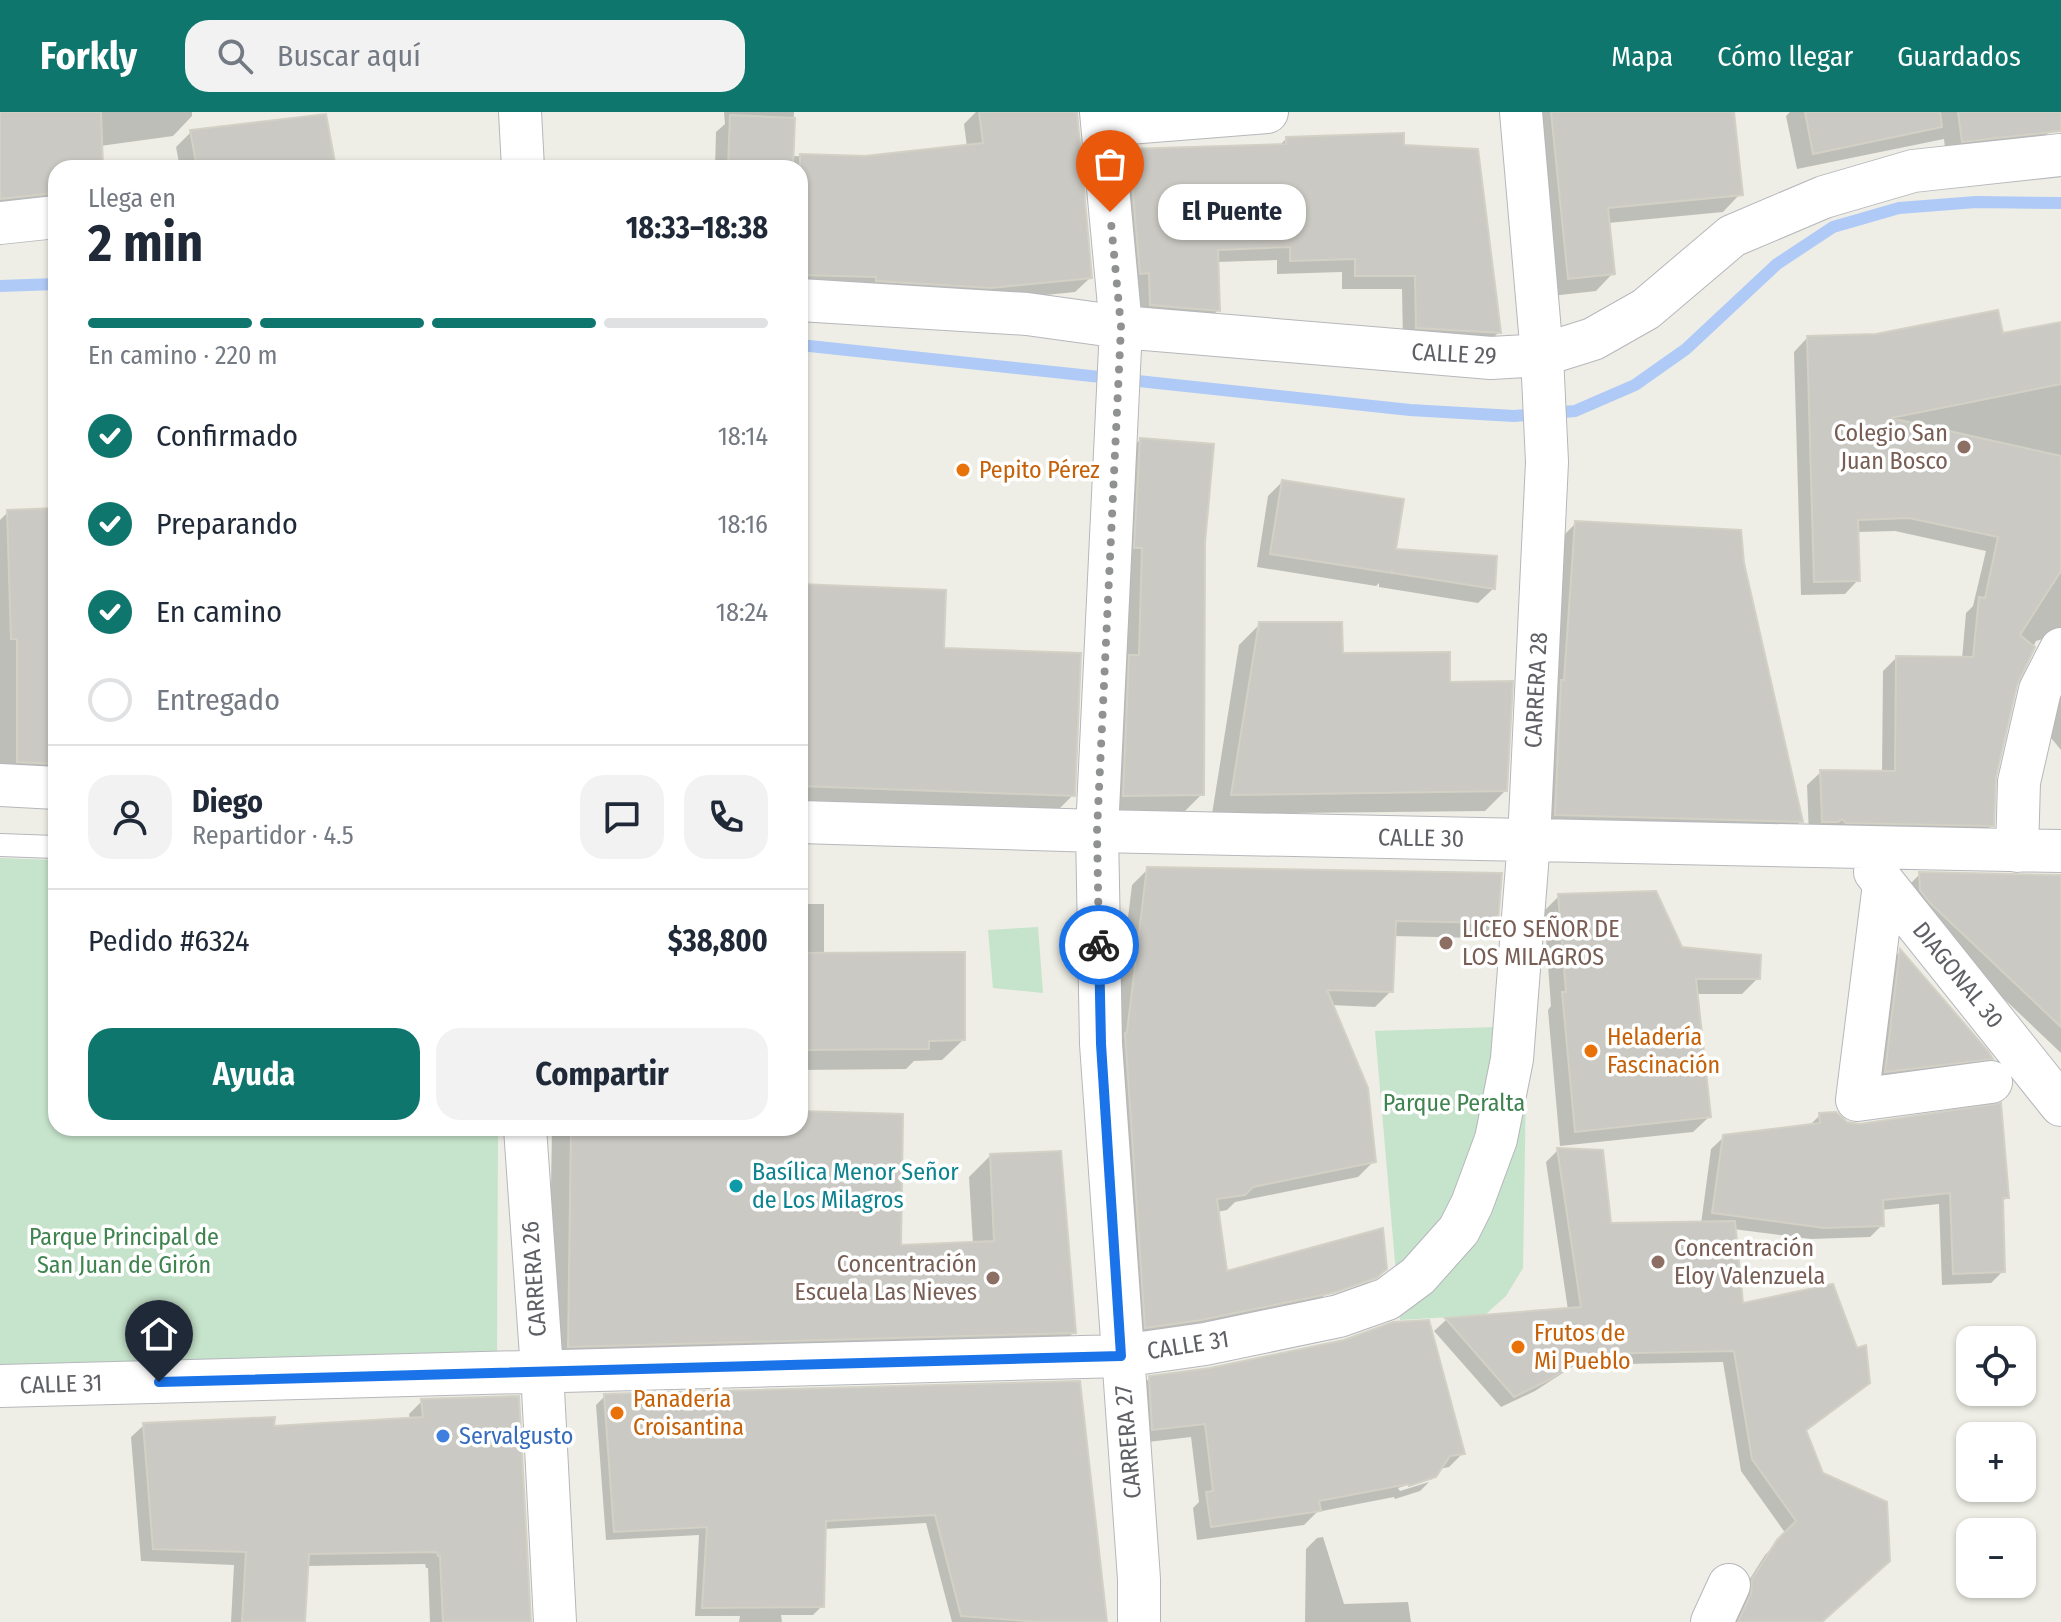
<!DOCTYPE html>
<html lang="es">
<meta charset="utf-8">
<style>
body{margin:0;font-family:"Fira Sans Condensed",sans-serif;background:#f2f2f3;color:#1f2937;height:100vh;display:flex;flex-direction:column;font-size:30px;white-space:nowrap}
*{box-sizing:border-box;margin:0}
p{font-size:26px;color:#747a83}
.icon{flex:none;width:44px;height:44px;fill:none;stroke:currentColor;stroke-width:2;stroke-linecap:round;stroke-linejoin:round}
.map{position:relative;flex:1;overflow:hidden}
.details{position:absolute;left:48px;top:48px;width:760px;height:976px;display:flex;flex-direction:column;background:#fff;border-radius:24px;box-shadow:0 2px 6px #0004}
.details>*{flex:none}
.controls{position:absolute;left:1956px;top:1214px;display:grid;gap:16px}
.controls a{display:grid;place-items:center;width:80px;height:80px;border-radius:16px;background:#fff;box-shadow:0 2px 6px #0004;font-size:40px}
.pin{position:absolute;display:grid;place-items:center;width:68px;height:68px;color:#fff;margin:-82px -34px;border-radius:50% 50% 50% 0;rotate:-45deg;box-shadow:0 0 8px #0007}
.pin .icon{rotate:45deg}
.courier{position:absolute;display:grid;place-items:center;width:80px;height:80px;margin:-40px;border:6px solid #1a73e8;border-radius:50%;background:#fff;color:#222;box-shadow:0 2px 10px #0007}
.bubble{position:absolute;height:56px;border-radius:24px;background:#fff;box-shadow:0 2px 6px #0004;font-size:26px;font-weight:700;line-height:56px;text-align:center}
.summary em{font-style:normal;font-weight:700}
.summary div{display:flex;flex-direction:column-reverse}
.summary{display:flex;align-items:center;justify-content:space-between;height:136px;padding:0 40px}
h1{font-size:52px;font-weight:700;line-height:60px}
.bar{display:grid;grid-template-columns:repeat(4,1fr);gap:12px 8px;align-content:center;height:96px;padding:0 40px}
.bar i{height:10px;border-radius:6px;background:#e0e1e3}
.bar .selected{background:#0f766e}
.bar p{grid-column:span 4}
.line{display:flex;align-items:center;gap:20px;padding:0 40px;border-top:2px solid #e0e1e3}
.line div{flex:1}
.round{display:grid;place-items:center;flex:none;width:84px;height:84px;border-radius:24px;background:#f2f2f3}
ol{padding:0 40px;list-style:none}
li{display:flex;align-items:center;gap:24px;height:88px}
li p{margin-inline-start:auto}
li .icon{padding:8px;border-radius:50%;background:#0f766e;color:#fff;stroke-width:4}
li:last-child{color:#747a83}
li i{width:44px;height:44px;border:4px solid #e0e1e3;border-radius:50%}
.primary-button{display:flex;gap:16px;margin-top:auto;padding:16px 40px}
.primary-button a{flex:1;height:92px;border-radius:24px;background:#0f766e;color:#fff;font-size:32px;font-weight:700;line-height:92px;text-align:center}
.primary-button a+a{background:#f2f2f3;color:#1f2937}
header{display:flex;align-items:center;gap:48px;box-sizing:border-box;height:112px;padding:0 40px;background:#0f766e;color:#fff}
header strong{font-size:38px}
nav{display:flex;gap:44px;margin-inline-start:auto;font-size:28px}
.search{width:560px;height:72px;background:#f2f2f3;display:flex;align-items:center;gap:20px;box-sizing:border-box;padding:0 28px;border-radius:24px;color:#747a83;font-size:30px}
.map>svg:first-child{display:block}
.green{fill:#c6e3cb}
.shadow{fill:#0003;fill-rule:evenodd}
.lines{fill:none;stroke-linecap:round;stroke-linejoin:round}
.stream{stroke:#afcaf6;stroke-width:12}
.building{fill:#cac9c3;stroke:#d3d1c5;stroke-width:2}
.lane-casing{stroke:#b6b7bc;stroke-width:24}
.street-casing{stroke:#b6b7bc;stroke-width:44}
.lane{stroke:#fff;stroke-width:22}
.street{stroke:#fff;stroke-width:42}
.done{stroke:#909292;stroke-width:8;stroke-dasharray:0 14.4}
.route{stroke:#1a73e8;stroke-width:10}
.education-dot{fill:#8d6e63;stroke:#fff;stroke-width:3}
.food-dot{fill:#e8710a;stroke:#fff;stroke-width:3}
.culture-dot{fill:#0f9aa8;stroke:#fff;stroke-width:3}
.shop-dot{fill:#3f7fe0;stroke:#fff;stroke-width:3}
.labels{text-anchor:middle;stroke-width:7;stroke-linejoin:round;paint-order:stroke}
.street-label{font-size:24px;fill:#5e6065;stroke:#fff}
.education-label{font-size:24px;fill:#785e54;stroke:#fff;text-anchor:end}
.food-label{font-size:24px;fill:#c56008;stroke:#fff;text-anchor:start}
.park-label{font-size:24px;fill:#3f834f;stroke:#fff}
.culture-label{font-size:24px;fill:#0d838f;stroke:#fff;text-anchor:start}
.shop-label{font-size:24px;fill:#366cbe;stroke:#fff;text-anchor:start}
</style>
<header>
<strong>Forkly</strong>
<div class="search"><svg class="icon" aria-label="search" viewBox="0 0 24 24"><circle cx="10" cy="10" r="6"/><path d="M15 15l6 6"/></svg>Buscar aquí</div>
<nav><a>Mapa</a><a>Cómo llegar</a><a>Guardados</a></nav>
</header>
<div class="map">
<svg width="2061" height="1510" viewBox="0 0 2061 1510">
<rect width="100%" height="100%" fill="#eeeee6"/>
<!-- green -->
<path class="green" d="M0 746 56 748V1016H498L497 1248 0 1266Z
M1038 815 1043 881 993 876 988 818Z
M1527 914 1523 1156 1506 1184 1485 1203 1400 1208 1375 919Z"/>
<!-- shadow -->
<path class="shadow" d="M0 0H192V4L173 24 100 34 101 56H56V104H0Z
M724 0H794L792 44 865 46 967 35 964 12 976 0H1076L1090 166 1075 180 975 190 800 177V56H715L716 20 725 12Z
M1532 0H1732L1740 82 1723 100 1608 111 1613 161 1596 179 1551 184Z
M1790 0H2048L2050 19 2034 35 1946 45 1944 27 1797 57 1786 4Z
M191 20 334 56H180L176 35Z
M1287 26 1402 35 1498 221 1485 234 1403 229 1402 177H1342V160L1277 162V148L1216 150 1218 198 1204 212 1137 207 1116 53 1129 39 1279 34Z
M2061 212V531L2046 526 2036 529 2017 567 1994 664 1992 713 1978 726 1809 723 1807 673 1821 660 1882 661 1883 559 1896 546 1962 547 1966 501 1973 494 1986 439 1895 419 1857 420 1858 468 1845 482 1801 483 1794 240 1807 226 2001 224Z
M1140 328 1203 431 1202 682 1183 701 1105 702 1121 347Z
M1282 370 1393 439 1493 477 1478 491 1379 475V471L1376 474 1257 455 1268 384Z
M56 398V676L0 666V408L8 400Z
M1576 411 1742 452 1801 709 1781 729 1536 722 1556 431Z
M800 474 942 537 1073 683 1052 704 800 695Z
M1260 512 1341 543 1448 572 1505 679 1485 699 1212 702 1239 533Z
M2061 580V638L2047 621Z
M1148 757 1497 810 1480 826 1393 824 1391 879 1375 895 1331 893 1374 1049 1358 1065 1235 1090 1227 1098 1217 1100 1225 1161 1385 1156 1357 1181 1130 1231 1112 936 1132 773ZM1371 1165V1169L1324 1186 1322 1182Z
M1920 762 2061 765V941L1917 804 1906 776Z
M1559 784 1681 837 1758 866 1742 882H1696L1709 1005 1693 1020 1560 1034 1548 898 1551 894 1544 799Z
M800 792H824V843L963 928 942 948 914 949 906 957 800 958Z
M1900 840 1991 947 1976 962 1870 974 1885 854Z
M800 1001 899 1135 973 1132 969 1065 990 1044 1074 1220 1053 1241 548 1255 552 1016H800Z
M1820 1003 1846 1012 2007 1085 2001 1091 2003 1159 1991 1171 1942 1173 1939 1092 1881 1098 1882 1113 1870 1125 1811 1127 1733 1117 1741 1193 1868 1270 1856 1282 1805 1320 1821 1510H1734L1741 1481 1765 1443 1786 1422 1741 1359 1723 1250 1575 1253 1535 1279 1501 1295 1434 1219 1446 1208 1568 1198 1546 1050 1558 1038 1609 1113 1701 1112 1711 1037 1724 1025 1809 1014Z
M1150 1266 1463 1341 1449 1355 1439 1357 1431 1368V1365L1398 1376 1400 1379 1429 1370 1420 1379 1395 1387 1394 1385 1317 1400 1304 1413 1197 1428 1193 1396 1199 1390 1191 1325 1139 1331 1135 1280Z
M1078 1271 1106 1510H952L926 1411 824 1417 822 1494 813 1503H781L782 1510H739L740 1504H695L699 1423 606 1428 596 1293 605 1284Z
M422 1289 529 1510H430L428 1456H426L425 1452 306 1454 303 1510H231L234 1453 141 1449 131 1325 144 1313 272 1317 410 1308 409 1302Z
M1323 1425 1344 1492 1408 1490 1411 1510H1305L1306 1437 1317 1426Z"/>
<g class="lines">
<!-- stream -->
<path class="stream" d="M0 174 56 172
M800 233 1410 298 1514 304 1575 299 1635 273 1686 237 1777 152 1833 115 1899 96 1976 90 2061 91"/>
</g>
<!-- building -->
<path class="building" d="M0 0H101L103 56H56V81L0 87Z
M979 0H1077L1092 166 991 176 876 169V165L800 163V42L865 44 983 31Z
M1551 0H1734L1743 83 1608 96 1615 162 1568 167Z
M1805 0H1940L1942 15 1813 42Z
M1958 0H2061V19L1962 30Z
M326 2 336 56H197L190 18Z
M730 3 795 6 793 56H728Z
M1404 21V33L1478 37 1501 221 1416 216 1415 164H1355V147L1290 149V135L1218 138 1220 199 1150 193 1149 161 1140 162 1129 37 1286 32V25Z
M1998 198 2003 221 2061 210V272L1891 306 2061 344V459L2020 523 2035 535 2017 573 1996 665 1994 714 1846 711 1842 707 1838 710H1822L1820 658 1895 659 1896 544 1973 545 1979 485 1985 486 1998 425 1909 406 1858 408 1860 469 1814 470 1807 224 1876 222Z
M1140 326 1214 332 1205 431 1204 683 1123 684 1129 543H1139L1142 436H1134Z
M1282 368 1404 387 1396 437 1497 444 1495 477 1392 461V458V461L1270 442Z
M56 396V652L17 650V527H11L7 398Z
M1575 409 1741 418 1744 451 1803 710 1555 703 1561 568H1564Z
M800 472 946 478 944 536 1081 541 1075 684 800 674Z
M1259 510H1342L1343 541 1450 540V570L1513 569 1507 679 1231 683Z
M1147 755 1502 761 1498 811 1396 809 1393 880 1327 878 1368 976 1376 1050 1253 1075 1245 1083 1217 1087 1227 1159 1383 1116 1387 1157 1376 1166 1333 1181 1201 1208 1145 1216 1125 921 1127 920Z
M1919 760 2061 763V915L1930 791 1920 778Z
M1656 779 1682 835 1761 843 1760 867H1696L1711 1005 1575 1020 1562 880H1566L1558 782Z
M1900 837 1988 939 1993 947 1885 960Z
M965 840V928L929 929V937L800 938V841Z
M2001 991 2009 1086H2003L2005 1160 1953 1162 1950 1081 1883 1088 1884 1114 1824 1116 1712 1101 1723 1023 1820 1011 1819 1001 1836 1000 1847 1010 1860 1012Z
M800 999 903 1002 901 1133 994 1129 990 1042 1061 1039 1076 1221 568 1235 571 1016H800Z
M1557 1036 1603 1038 1611 1111 1735 1109 1743 1191 1833 1172 1857 1236 1866 1233 1870 1271 1806 1318 1823 1361 1887 1390 1890 1449 1822 1510H1738L1751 1482 1752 1467 1777 1428 1796 1409 1752 1347 1734 1239 1589 1242 1549 1268 1514 1285 1445 1206 1581 1195Z
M1429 1208 1465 1342 1450 1344 1436 1365 1409 1374 1408 1372 1319 1389 1321 1399 1211 1415 1206 1380 1213 1379 1205 1312 1152 1318 1149 1264 1210 1256 1344 1228 1393 1210Z
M1080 1269 1107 1510H1040L961 1504 935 1403 826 1409 824 1495 702 1496 707 1415 614 1420 604 1282Z
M519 1284 531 1510H443L440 1444H438L437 1440 309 1442 305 1510H242L246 1440 153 1437 143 1311 275 1305 274 1314 423 1305 421 1287Z"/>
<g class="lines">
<defs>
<path id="lane" d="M0 733 56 735"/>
<path id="street" d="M520 0 523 56
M1101 0 1121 215 1097 719 1101 932 1139 1467V1510
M1103 13 1267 0
M0 111 56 105
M800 188 1027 202 1121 215 1491 246 1542 243 1593 227 1646 197 1732 124 1824 85 1913 59 2061 43
M0 673 56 676
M800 710 1097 719 2061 739
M2017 739 2019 670 2040 578 2061 537
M1875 760 2061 993
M1884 772 1857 988 1991 970
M525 1016 542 1258 555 1510
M0 1274 1121 1244 1205 1232 1339 1204 1387 1187 1418 1164 1459 1118 1472 1092 1496 1027 1512 947 1529 728 1547 350 1542 243 1521 0
M1712 1510 1729 1473"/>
</defs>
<!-- lane casing -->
<use href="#lane" class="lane-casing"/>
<!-- street casing -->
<use href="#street" class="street-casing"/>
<!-- lane -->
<use href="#lane" class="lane"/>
<!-- street -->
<use href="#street" class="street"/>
</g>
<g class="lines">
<!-- done -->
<path class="done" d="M1099 833 1097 719 1121 215 1110 100"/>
<!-- route -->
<path class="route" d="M159 1270 1121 1244 1101 932 1099 833"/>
</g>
<!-- markers -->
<g class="education-dot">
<circle cx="1964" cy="335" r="8"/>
<circle cx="1446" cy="831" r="8"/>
<circle cx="1658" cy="1150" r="8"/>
<circle cx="993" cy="1166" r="8"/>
</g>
<g class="food-dot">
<circle cx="963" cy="358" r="8"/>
<circle cx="1591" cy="939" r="8"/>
<circle cx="1518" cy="1235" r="8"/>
<circle cx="617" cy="1301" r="8"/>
</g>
<circle class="culture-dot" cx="736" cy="1074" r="8"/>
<circle class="shop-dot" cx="443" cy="1324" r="8"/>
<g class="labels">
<!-- street labels -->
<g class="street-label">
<text transform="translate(1454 242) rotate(3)" y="8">CALLE 29</text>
<text transform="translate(1536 578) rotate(-87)" y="8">CARRERA 28</text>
<text transform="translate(1421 726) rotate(1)" y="8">CALLE 30</text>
<text transform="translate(1958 863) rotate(51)" y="8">DIAGONAL 30</text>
<text transform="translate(534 1167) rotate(-94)" y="8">CARRERA 26</text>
<text transform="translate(1188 1233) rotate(-9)" y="8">CALLE 31</text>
<text transform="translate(61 1272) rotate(-2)" y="8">CALLE 31</text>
<text transform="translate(1128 1330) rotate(-95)" y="8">CARRERA 27</text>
</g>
<!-- education labels -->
<g class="education-label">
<text x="1948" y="329">Colegio San<tspan x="1948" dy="28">Juan Bosco</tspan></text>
<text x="1462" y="825" text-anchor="start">LICEO SEÑOR DE<tspan x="1462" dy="28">LOS MILAGROS</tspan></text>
<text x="1674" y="1144" text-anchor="start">Concentración<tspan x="1674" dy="28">Eloy Valenzuela</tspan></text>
<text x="977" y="1160">Concentración<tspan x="977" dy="28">Escuela Las Nieves</tspan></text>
</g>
<!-- food labels -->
<g class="food-label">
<text x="979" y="366">Pepito Pérez</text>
<text x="1607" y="933">Heladería<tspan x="1607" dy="28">Fascinación</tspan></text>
<text x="1534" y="1229">Frutos de<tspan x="1534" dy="28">Mi Pueblo</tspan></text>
<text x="633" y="1295">Panadería<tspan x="633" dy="28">Croisantina</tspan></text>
</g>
<!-- park labels -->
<g class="park-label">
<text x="1454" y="999">Parque Peralta</text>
<text x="124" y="1133">Parque Principal de<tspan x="124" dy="28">San Juan de Girón</tspan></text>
</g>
<!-- culture labels -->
<g class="culture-label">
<text x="752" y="1068">Basílica Menor Señor<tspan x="752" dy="28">de Los Milagros</tspan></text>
</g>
<!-- shop labels -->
<g class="shop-label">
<text x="459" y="1332">Servalgusto</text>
</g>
</g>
</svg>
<div class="controls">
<a><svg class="icon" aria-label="locate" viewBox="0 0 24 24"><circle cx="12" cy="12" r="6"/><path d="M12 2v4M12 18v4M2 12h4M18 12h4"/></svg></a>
<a>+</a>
<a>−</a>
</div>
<div class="pin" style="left:1110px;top:100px;background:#ea580c"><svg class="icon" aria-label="bag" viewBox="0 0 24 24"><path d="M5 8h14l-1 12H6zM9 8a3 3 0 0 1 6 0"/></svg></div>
<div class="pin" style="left:159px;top:1270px;background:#1f2937"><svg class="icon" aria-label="home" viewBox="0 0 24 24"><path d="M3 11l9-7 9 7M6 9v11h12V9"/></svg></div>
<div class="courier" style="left:1099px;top:833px"><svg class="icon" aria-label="bike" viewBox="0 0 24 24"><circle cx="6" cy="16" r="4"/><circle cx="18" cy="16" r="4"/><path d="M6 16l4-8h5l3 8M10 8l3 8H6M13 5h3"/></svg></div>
<div class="bubble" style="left:1158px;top:72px;width:148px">El Puente</div>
<section class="details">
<div class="summary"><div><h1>2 min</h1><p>Llega en</p></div><em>18:33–18:38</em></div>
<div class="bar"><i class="selected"></i><i class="selected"></i><i class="selected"></i><i></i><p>En camino · 220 m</p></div>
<ol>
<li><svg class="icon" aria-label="check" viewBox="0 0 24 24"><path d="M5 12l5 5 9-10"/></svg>Confirmado<p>18:14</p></li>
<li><svg class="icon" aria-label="check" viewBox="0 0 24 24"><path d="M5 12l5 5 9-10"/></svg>Preparando<p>18:16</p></li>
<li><svg class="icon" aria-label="check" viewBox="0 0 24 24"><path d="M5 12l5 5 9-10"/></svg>En camino<p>18:24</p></li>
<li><i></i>Entregado</li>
</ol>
<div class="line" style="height:144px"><a class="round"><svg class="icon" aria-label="person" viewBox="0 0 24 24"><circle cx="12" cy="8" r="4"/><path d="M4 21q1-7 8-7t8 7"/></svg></a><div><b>Diego</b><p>Repartidor · 4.5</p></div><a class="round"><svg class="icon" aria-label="chat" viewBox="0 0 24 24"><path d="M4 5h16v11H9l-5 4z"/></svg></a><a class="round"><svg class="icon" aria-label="phone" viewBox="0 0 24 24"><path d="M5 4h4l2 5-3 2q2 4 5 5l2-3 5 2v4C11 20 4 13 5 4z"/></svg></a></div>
<div class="line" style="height:104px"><div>Pedido #6324</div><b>$38,800</b></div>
<div class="primary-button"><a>Ayuda</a><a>Compartir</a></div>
</section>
</div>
